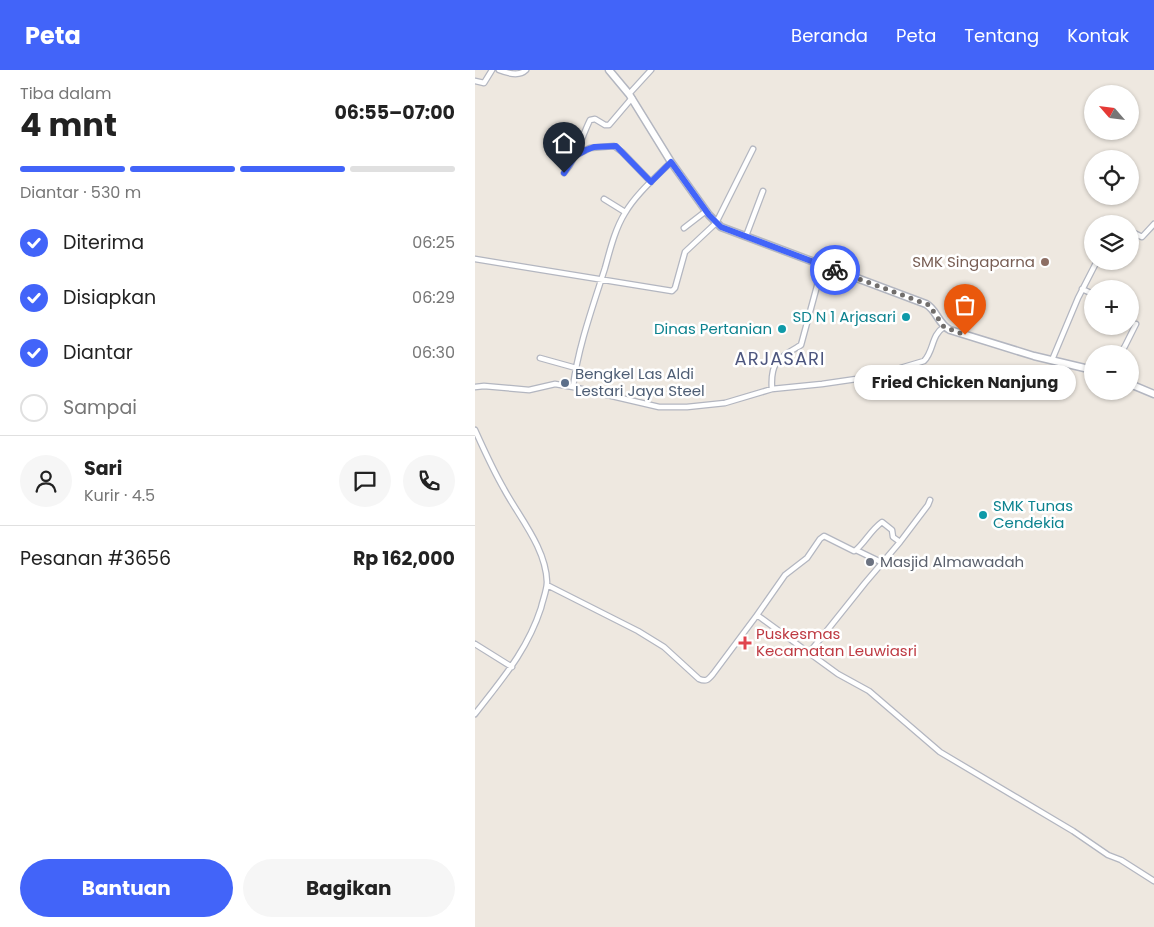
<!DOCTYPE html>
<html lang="id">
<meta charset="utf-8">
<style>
body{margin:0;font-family:Poppins,sans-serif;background:#f6f6f6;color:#222;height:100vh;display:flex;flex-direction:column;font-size:19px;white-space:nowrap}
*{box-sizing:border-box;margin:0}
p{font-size:16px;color:#767676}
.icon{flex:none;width:28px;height:28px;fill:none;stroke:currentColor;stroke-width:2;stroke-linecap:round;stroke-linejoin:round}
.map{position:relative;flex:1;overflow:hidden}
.sheet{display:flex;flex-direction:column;background:#fff;width:475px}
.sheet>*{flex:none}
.needle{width:32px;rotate:298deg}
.buttons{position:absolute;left:609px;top:15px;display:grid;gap:10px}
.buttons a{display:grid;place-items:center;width:55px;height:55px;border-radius:50%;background:#fff;box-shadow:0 1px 4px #0004;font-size:25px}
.pin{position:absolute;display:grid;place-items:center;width:42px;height:42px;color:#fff;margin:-51px -21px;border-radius:50% 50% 50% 0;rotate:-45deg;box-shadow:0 0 5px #0007}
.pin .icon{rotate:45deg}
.courier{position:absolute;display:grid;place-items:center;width:50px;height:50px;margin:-25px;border:4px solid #4264f9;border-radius:50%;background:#fff;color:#222;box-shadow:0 1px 6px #0007}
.bubble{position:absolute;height:35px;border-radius:18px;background:#fff;box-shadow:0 1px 4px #0004;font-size:16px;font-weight:700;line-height:35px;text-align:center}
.head em{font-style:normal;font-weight:700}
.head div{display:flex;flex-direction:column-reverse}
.head{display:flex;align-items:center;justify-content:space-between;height:85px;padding:0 20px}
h1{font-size:32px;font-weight:700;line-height:38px}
.bar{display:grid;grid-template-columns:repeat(4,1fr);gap:8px 5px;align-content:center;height:60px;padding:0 20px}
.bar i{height:6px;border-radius:4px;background:#e0e0e0}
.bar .selected{background:#4264f9}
.bar p{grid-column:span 4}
.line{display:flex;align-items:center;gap:12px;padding:0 20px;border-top:1px solid #e0e0e0}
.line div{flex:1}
.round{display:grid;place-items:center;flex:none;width:52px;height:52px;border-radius:26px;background:#f6f6f6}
ol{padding:0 20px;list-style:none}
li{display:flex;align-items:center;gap:15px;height:55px}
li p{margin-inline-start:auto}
li .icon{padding:5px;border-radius:50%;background:#4264f9;color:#fff;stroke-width:4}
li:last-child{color:#767676}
li i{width:28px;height:28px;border:2px solid #e0e0e0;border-radius:50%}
.primary-button{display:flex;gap:10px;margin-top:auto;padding:10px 20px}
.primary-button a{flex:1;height:58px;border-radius:30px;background:#4264f9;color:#fff;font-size:20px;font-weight:700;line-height:58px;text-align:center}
.primary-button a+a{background:#f6f6f6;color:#222}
header{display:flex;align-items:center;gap:30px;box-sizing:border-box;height:70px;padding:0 25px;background:#4264f9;color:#fff}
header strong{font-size:24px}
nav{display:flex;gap:28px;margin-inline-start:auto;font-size:18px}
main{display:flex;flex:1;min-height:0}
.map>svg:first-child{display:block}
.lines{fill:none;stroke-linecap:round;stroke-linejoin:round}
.minor-casing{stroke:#b3b6c0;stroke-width:7}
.secondary-casing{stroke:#b3b6c0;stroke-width:9}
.minor{stroke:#fff;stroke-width:4.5}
.secondary{stroke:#fff;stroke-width:6}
.done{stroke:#716e6c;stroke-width:5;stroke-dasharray:0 9}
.route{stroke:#4264f9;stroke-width:6}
.education-dot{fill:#8d6e63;stroke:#fff;stroke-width:2}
.culture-dot{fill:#0f9aa8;stroke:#fff;stroke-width:2}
.service-dot{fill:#5c6f8a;stroke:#fff;stroke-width:2}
.worship-dot{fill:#6b7280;stroke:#fff;stroke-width:2}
.health-dot{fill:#e0444e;stroke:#fff;stroke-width:2}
.labels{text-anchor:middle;stroke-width:5;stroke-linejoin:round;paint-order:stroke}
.education-label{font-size:15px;fill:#785e54;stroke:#fff;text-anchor:end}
.culture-label{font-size:15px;fill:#0d838f;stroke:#fff;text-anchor:end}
.service-label{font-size:15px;fill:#4e5e75;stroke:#fff;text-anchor:start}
.worship-label{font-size:15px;fill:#5b616d;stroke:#fff;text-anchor:start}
.health-label{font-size:15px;fill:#be3a42;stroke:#fff;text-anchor:start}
.quarter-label{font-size:18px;letter-spacing:1px;fill:#4d567f;stroke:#fff}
</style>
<header>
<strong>Peta</strong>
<nav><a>Beranda</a><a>Peta</a><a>Tentang</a><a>Kontak</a></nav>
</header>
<main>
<section class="sheet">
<div class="head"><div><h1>4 mnt</h1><p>Tiba dalam</p></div><em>06:55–07:00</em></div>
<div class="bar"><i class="selected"></i><i class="selected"></i><i class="selected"></i><i></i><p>Diantar · 530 m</p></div>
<ol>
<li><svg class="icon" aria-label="check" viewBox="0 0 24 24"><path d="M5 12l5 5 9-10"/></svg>Diterima<p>06:25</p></li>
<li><svg class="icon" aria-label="check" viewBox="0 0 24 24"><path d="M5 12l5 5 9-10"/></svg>Disiapkan<p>06:29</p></li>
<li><svg class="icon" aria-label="check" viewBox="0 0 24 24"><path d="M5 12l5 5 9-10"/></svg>Diantar<p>06:30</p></li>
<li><i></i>Sampai</li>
</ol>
<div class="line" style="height:90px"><a class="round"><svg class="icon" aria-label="person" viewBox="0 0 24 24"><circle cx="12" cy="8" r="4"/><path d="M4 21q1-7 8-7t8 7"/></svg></a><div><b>Sari</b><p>Kurir · 4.5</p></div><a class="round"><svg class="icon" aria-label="chat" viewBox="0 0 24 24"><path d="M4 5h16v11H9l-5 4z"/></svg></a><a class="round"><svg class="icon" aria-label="phone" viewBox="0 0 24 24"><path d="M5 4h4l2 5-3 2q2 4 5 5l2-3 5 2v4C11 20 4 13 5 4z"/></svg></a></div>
<div class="line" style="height:65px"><div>Pesanan #3656</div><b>Rp 162,000</b></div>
<div class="primary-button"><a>Bantuan</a><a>Bagikan</a></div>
</section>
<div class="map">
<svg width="679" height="857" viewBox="0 0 679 857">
<rect width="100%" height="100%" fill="#eee8e0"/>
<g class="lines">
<defs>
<path id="minor" d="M24 0C32 3 44 7 51 0
M0 11 9 13 17 0
M154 24 176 0
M101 85 115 78 139 76 147 82 176 112
M89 103C102 88 106 68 115 50L120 49 130 55H134L157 28
M129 129 150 142
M629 150 640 154
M209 158 231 141
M655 161 667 167 679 154
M271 166 288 121
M0 189 197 221 200 218 210 182 241 153 278 79
M607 219 618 224
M645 284 650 276 661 254
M65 288 101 298
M577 290 603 228 622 191
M0 317 9 316 54 320 80 314 98 317 184 337H212L250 333 297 319 347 314 395 307 449 291C459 281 456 265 469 257
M98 317C103 277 118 236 130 198 135 180 140 159 150 143 161 124 180 108 196 92
M297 319C295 291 304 288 326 275L342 216 345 195
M0 360C9 380 18 400 29 419 44 447 71 478 72 512 72 520 68 529 66 538 52 581 27 609 0 644
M425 472 418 467 417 460 407 452C396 460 391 471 381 480L379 481 349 466 345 469 332 488 310 505 282 545 363 604 394 621 465 682 598 761 633 785 646 790 679 811
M381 480 408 493
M72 515 163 561 189 577 224 609C231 612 233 610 238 604L282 545
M0 574 37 597
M334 583 390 513 425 472 453 435 455 430"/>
<path id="secondary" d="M134 0 154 24 196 92 234 145 246 157 451 234C462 240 463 254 475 260L559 286 618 300
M655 314 679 324"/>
</defs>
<!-- minor casing -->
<use href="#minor" class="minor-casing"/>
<!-- secondary casing -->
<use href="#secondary" class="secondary-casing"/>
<!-- minor -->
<use href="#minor" class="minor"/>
<!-- secondary -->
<use href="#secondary" class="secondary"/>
</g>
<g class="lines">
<!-- done -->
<path class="done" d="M360 200 454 235 469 257 490 265"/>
<!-- route -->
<path class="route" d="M89 103 100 86 111 80 119 77 141 76 176 112 196 92 234 145 246 157 360 200"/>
</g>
<!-- markers -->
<circle class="education-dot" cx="570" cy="192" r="5"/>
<g class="culture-dot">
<circle cx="431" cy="247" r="5"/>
<circle cx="307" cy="259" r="5"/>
<circle cx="508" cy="445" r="5"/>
</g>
<circle class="service-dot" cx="90" cy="313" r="5"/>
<circle class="worship-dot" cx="395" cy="492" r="5"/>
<path class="health-dot" d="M267.5 565.5h5v5h5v5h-5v5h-5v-5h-5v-5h5z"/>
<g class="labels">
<!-- education labels -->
<g class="education-label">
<text x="560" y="197">SMK Singaparna</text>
</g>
<!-- culture labels -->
<g class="culture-label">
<text x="421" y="252">SD N 1 Arjasari</text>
<text x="297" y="264">Dinas Pertanian</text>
<text x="518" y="441" text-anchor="start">SMK Tunas<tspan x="518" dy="17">Cendekia</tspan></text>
</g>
<!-- service labels -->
<g class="service-label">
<text x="100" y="309">Bengkel Las Aldi<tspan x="100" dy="17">Lestari Jaya Steel</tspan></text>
</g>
<!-- worship labels -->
<g class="worship-label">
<text x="405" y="497">Masjid Almawadah</text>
</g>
<!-- health labels -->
<g class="health-label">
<text x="281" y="569">Puskesmas<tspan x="281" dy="17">Kecamatan Leuwiasri</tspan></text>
</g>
<!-- quarter labels -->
<g class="quarter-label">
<text x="305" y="295">ARJASARI</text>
</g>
</g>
</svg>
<div class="buttons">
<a><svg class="needle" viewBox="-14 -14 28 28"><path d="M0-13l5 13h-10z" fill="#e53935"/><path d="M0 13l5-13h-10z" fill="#767676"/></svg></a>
<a><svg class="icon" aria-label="locate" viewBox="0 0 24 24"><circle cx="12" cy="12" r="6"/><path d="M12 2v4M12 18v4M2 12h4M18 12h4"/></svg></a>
<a><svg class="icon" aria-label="layers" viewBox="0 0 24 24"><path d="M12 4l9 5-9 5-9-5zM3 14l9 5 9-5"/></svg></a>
<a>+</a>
<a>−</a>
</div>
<div class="pin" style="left:490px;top:265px;background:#ea580c"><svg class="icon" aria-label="bag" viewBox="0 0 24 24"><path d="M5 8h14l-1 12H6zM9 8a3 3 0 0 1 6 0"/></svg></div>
<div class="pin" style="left:89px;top:103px;background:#1f2937"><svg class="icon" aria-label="home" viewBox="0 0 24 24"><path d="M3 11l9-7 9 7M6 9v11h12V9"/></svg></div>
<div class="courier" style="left:360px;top:200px"><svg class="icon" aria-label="bike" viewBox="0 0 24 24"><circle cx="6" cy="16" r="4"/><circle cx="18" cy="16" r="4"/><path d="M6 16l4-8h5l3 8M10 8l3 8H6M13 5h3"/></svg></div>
<div class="bubble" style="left:379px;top:295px;width:222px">Fried Chicken Nanjung</div>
</div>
</main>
